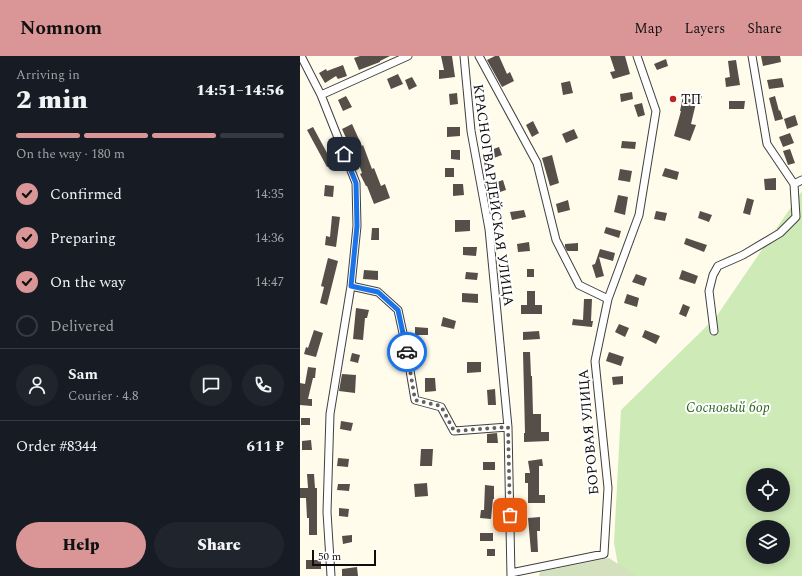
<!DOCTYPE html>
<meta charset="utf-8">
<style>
body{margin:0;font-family:Spectral,serif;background:#20242c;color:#f1f3f6;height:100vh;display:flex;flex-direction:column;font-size:15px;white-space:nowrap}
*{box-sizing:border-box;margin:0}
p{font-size:13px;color:#9ea1a6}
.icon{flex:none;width:22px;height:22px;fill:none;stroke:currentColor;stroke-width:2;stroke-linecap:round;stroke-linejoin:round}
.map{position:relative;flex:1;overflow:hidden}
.sheet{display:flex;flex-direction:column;background:#171b24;width:300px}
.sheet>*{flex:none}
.controls{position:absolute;left:446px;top:412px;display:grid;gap:8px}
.controls a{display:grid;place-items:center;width:44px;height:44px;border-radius:50%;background:#171b24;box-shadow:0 2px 10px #0003;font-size:20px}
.scale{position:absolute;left:12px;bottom:10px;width:64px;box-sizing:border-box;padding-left:4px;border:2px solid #0d0d0d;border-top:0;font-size:11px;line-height:14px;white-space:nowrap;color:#0d0d0d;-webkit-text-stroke:3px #fff;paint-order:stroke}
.pin{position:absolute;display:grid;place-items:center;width:34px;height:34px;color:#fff;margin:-17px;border-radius:8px;box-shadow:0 2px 6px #0006}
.courier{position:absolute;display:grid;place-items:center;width:40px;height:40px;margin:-20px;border:3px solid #1a73e8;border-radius:50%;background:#fff;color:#222;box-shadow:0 1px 5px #0007}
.head em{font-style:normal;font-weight:800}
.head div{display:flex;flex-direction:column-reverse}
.head{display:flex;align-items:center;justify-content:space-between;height:68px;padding:0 16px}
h1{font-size:26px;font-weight:800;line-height:30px}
.bar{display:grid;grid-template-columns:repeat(4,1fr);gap:6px 4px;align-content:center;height:48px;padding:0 16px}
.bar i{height:5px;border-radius:3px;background:#363941}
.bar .current{background:#da9697}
.bar p{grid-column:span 4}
.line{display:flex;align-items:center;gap:10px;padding:0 16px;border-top:1px solid #363941}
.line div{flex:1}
.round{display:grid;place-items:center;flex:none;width:42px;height:42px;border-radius:21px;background:#20242c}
ol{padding:0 16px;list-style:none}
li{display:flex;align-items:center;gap:12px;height:44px}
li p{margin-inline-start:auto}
li .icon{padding:4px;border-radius:50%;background:#da9697;color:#111;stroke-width:4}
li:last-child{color:#9ea1a6}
li i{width:22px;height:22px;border:2px solid #363941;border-radius:50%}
.action{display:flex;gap:8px;margin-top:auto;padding:8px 16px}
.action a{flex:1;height:46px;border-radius:24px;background:#da9697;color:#111;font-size:16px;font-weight:800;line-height:46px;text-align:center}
.action a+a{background:#20242c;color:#f1f3f6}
header{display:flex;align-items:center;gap:24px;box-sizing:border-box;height:56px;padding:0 20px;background:#da9697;color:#111}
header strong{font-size:19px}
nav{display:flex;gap:22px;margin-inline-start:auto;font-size:14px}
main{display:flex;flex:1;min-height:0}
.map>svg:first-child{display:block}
.green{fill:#ceeab6;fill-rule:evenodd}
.cemetery{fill:#d3e1be}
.building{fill:#554e49}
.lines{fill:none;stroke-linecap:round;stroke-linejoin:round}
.street-casing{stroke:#404040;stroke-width:9}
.street{stroke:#fff;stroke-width:7}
.done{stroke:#62615b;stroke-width:4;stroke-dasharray:0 7.2}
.route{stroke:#1a73e8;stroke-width:5}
.poi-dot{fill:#be2423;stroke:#fff;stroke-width:1.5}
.labels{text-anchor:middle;stroke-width:4;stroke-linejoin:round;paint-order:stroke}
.poi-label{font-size:14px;fill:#0d0d0d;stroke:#fff;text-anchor:start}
.street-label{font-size:14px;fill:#0d0d0d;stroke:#fff}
.park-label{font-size:14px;font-style:italic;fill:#27651c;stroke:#fff}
</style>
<header>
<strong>Nomnom</strong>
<nav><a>Map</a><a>Layers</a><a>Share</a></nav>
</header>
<main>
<section class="sheet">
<div class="head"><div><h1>2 min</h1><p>Arriving in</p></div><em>14:51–14:56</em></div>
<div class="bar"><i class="current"></i><i class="current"></i><i class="current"></i><i></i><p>On the way · 180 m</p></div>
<ol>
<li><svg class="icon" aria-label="check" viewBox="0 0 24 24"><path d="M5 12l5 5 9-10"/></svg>Confirmed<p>14:35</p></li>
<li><svg class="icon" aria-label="check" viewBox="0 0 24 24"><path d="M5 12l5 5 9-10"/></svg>Preparing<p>14:36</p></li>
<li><svg class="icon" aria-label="check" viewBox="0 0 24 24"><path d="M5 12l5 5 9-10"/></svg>On the way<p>14:47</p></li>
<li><i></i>Delivered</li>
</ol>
<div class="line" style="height:72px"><a class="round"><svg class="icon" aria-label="person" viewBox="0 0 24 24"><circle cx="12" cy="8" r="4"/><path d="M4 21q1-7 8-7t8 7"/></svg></a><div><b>Sam</b><p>Courier · 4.8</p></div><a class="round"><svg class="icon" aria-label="chat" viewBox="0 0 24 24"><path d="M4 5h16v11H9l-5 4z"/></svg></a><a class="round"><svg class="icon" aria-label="phone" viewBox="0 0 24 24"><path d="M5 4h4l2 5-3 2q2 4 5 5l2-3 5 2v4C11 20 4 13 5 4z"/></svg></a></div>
<div class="line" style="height:52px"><div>Order #8344</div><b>611 ₽</b></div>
<div class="action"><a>Help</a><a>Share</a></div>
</section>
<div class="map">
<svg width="502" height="520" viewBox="0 0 502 520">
<rect width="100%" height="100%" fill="#fffcec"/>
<!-- green -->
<path class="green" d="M502 135V520H320L314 487 321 354 416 261ZM453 419H483V449H453ZM453 471H483V501H453Z"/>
<!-- cemetery -->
<path class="cemetery" d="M309 502 336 520H239L240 516Z"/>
<!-- building -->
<path class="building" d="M60 0H90L80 5V6L59 14 54 2Z
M141 0H152L155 21 139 23V14H144Z
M195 0H199L207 18 210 16 214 25 202 31 187 4Z
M310 0H325L330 18 313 23 310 16 315 15Z
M461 0H480L481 6 463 10Z
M366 3 368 10 357 14 354 8Z
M436 4 440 29 426 31 425 22 430 21 428 5Z
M43 9 47 20 38 23 36 20 25 27 19 17 26 13 27 15Z
M98 18 103 28 91 33 87 23Z
M112 21 117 30 109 34 105 24Z
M482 22 484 31 469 33 467 24Z
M270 25 273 37 263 39 261 27Z
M332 36 333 43 321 46 320 38Z
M386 36 402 40 400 48 396 47 391 68 396 69 390 85 374 80 381 55H380L383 40H385Z
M157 37 158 48 150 49 149 38Z
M46 40 52 51 43 55 38 44Z
M475 40 479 55 480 54 483 63 475 65 469 42Z
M429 45H445L444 53H429Z
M342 47 345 59 338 61 334 49Z
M495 59 498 69 487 73 484 63Z
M233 65 239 77 232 81 226 69Z
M52 68 62 90 63 89 72 113 74 112 81 130 85 128 90 142 74 148 67 130H66L60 118 62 117 50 84H47L42 73Z
M13 71 33 108 27 111 7 74Z
M147 71H160V80L147 81Z
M274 73 278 82 266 87 262 78Z
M490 77 494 87 483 91 479 81Z
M322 85 336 86 335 93 321 92Z
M199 91 202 99 191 103 188 95Z
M490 93 495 107 488 109 483 95Z
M151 94H160V104L151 103Z
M252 99 259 127 250 130 242 102Z
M145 112H154V121H145Z
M365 112 379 116 377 124 362 120Z
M320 113 332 115 330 126 318 124Z
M476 122V134H465L464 123Z
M203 124 206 134 200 136 197 126Z
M153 128H163L164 139 153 140Z
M25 129 34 130 33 141 24 140Z
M318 139 328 141 325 159 314 156Z
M447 142 454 144 450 159 443 157Z
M268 144 270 154 258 157 256 148Z
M224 154 226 161 212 164 210 156Z
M356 155 367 157 365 165 354 163Z
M400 155 412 159 409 166 398 162Z
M32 160 40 161 36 191 25 189 26 180 30 181Z
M155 164H170V175L155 176Z
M306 171 321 175 319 182 304 177Z
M72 172H79V184H71Z
M386 182 407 189 404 196 384 188Z
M229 186 230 195 218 196 217 188Z
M278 187V195H267L265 191V188Z
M163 191H177L176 200 163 199Z
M300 193 315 197 313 205 299 201 304 220 296 222 292 209 295 208Z
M28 202 38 205 27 249 20 247 24 231 21 230Z
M227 213H234V221H227Z
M64 214 78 215V224L63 223Z
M382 214 398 220 395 228 379 223Z
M166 216 178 217 177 224 165 223Z
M336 218 347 222 344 230 332 226Z
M227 235H235V249H242V258H221V249H227Z
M162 237 178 238V247L162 246Z
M327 238 339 242 337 251 324 247Z
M284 243H292L291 265H293L292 271 272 269 273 263 283 264Z
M383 248 390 251 386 261 379 258Z
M56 252 69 254 67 262H65L63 284 53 283Z
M143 261 156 265 154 273 141 270Z
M319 268 329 272 325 281 315 276Z
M115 271 128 272V279H115Z
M14 274 23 277 16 301 4 298 6 291 8 292Z
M345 274 360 280 356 288 342 281Z
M239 275 240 283 223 284V276Z
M223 296H230L231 320H232L233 358H241V376H249V385L224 386V377H225Z
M309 296 324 301 321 310 306 305Z
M52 297 60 299 58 307 50 305Z
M167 306H181V316L167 317Z
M8 311 16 312 15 322H13L8 343H12V350L0 349V327L5 328Z
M42 318 56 319 55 337 39 335Z
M323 320V328L313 329 312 321Z
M125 322H135L136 335 125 336Z
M195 333 196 349H188L187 334Z
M1 362H10V369H1Z
M41 365 53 367 51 375 40 373Z
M197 377 198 387H187V378Z
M11 384 12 394H2V385Z
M121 393H133L132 410H120Z
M38 402 49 403 48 411 37 410Z
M242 403 243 410H239V439H245V447H228V427H225V417H230L228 405Z
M183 406H195V414H183Z
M7 418H14L15 432H17V479H9V462H7L6 442H0V432H8Z
M127 427 128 440 115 441 114 428Z
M38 428H50L49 435 37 434Z
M185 429 194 430V443H193L191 463 180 462 181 454H184Z
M39 452 49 453 48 461 39 460Z
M240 461V475H237L238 496H231L228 462Z
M180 477H193V485H180Z
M52 479V486L43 488 42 480Z
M187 493H195V500H187Z
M6 504H21V513H6Z
M57 511 58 520H42V513Z"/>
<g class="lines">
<defs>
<path id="street" d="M1 0 21 39 56 127 57 170 51 230 30 358 27 456 31 520
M164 0 171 75 189 173 208 371 211 520
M179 0 237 107 256 184 279 229 308 243
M21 39 108 0
M494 128 502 124
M51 230 78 236 98 254 106 291 115 344 141 351 154 375 208 371
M414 275 409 235 413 219 418 210 443 199 480 177 496 161 494 128 467 88 452 0
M211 517 304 498 308 432 295 305 308 243 339 159 356 55 337 0"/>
</defs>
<!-- street casing -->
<use href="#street" class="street-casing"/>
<!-- street -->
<use href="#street" class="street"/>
</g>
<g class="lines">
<!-- done -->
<path class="done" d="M107 296 115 344 141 350 154 375 208 371 210 459"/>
<!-- route -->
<path class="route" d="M44 98 56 127 57 170 51 230 78 236 98 254 107 296"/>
</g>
<!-- markers -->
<circle class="poi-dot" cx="373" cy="43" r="4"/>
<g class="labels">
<!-- poi labels -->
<g class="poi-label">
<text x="381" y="48">ТП</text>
</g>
<!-- street labels -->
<g class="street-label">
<text transform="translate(194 139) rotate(82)" y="5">КРАСНОГВАРДЕЙСКАЯ УЛИЦА</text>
<text transform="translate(288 376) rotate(-95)" y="5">БОРОВАЯ УЛИЦА</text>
</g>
<!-- park labels -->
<g class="park-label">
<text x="428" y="356">Сосновый бор</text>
</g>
</g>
</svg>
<div class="controls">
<a><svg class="icon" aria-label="locate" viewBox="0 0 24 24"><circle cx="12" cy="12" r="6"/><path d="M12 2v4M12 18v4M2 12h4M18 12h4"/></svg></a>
<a><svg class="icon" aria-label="layers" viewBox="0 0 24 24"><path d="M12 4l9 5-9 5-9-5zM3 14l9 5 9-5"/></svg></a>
</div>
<div class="scale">50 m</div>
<div class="pin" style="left:210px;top:459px;background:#ea580c"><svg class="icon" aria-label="bag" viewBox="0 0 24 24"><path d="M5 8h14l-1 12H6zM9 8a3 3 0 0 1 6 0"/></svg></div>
<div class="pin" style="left:44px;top:98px;background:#1f2937"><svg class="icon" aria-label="home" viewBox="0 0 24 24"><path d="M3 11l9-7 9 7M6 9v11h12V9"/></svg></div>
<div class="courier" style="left:107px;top:296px"><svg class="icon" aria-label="car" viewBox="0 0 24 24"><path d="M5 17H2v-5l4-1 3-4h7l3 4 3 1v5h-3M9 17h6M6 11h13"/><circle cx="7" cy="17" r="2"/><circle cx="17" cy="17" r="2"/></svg></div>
</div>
</main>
